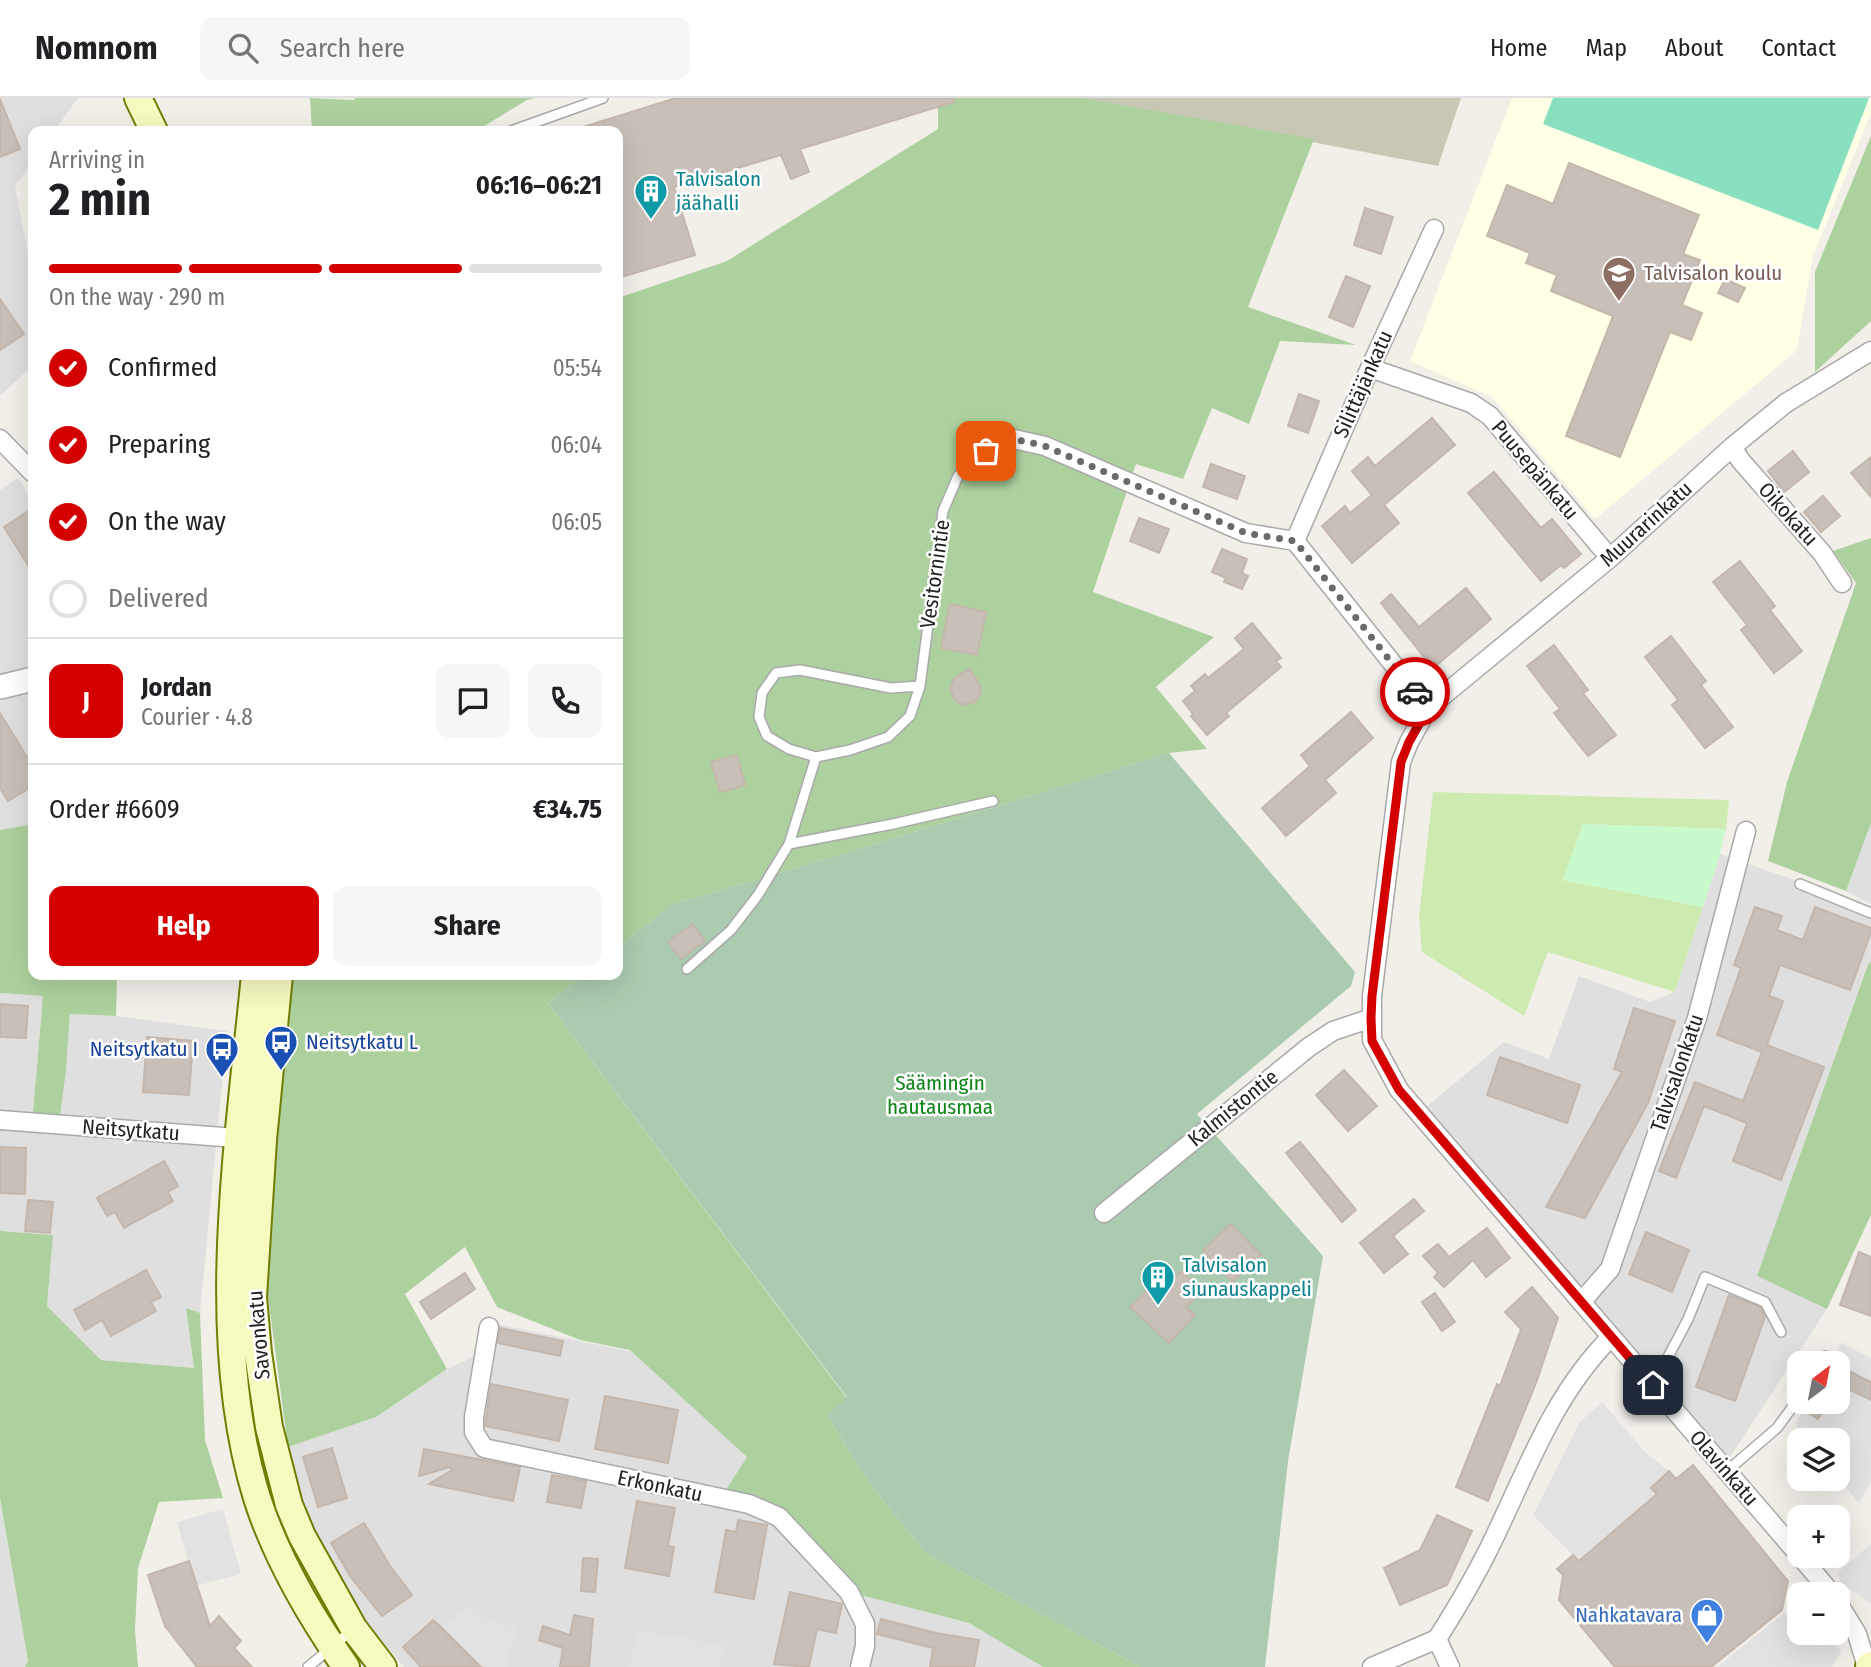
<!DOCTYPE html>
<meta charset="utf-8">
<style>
body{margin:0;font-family:"Fira Sans Condensed",sans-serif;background:#f6f6f6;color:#202124;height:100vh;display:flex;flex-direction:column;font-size:26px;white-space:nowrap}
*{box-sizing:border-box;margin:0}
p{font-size:23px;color:#757577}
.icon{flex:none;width:38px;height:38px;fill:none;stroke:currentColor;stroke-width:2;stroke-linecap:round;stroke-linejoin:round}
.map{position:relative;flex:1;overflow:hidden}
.panel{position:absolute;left:28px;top:28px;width:595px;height:854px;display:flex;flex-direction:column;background:#fff;border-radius:14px;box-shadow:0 7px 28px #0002}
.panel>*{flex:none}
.needle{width:46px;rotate:32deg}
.buttons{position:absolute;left:1787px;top:1253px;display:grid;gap:14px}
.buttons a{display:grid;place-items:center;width:63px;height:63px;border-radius:14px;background:#fff;box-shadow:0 7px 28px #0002;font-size:35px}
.pin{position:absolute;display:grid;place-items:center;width:60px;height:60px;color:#fff;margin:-30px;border-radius:14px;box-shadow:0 4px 10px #0006}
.courier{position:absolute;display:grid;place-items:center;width:70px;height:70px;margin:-35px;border:5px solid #d40000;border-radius:50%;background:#fff;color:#222;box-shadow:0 2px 9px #0007}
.head em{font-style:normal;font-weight:700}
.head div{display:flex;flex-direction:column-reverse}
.head{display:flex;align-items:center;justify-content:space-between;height:119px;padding:0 21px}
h1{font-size:46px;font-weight:700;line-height:52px}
.bar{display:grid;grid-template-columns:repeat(4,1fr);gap:10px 7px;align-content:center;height:84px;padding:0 21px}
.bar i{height:9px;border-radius:5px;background:#e0e0e0}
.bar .current{background:#d40000}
.bar p{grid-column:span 4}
.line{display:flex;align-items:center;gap:18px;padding:0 21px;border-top:2px solid #e0e0e0}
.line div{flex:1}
.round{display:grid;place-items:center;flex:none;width:74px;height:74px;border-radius:14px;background:#f6f6f6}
ol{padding:0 21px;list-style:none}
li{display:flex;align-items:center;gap:21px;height:77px}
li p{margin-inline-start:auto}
li .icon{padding:7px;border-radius:50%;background:#d40000;color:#fff;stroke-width:4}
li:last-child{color:#757577}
li i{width:38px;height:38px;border:4px solid #e0e0e0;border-radius:50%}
.cta{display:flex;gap:14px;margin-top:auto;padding:14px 21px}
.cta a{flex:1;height:80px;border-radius:14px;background:#d40000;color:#fff;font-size:28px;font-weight:700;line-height:80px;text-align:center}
.cta a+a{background:#f6f6f6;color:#202124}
header{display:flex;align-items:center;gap:42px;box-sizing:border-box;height:98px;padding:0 35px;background:#fff;border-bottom:2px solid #e0e0e0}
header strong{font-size:33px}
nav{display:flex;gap:38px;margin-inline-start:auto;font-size:24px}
.search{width:490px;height:63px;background:#f6f6f6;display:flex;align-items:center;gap:18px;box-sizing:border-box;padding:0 24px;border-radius:14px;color:#757577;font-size:26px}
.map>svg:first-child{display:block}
.residential{fill:#e0dfdf}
.education{fill:#ffffe5}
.construction{fill:#c7c7b4}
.grass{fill:#cdebb0}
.forest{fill:#add19e}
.cemetery{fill:#aacbaf}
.park{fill:#c8facc}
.pitch{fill:#88e0be}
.parking{fill:#e2e2e2}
.building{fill:#c7bfb8;stroke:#c4b6ab;stroke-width:2}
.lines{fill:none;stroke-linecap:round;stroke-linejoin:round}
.service-casing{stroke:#a9a9a9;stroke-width:12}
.minor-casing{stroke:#a9a9a9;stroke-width:21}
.tertiary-casing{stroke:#a9a9a9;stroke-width:26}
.secondary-casing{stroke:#707d05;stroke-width:30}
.service{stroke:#fff;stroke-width:9}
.minor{stroke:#fff;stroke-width:18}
.tertiary{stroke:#fff;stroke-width:23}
.secondary{stroke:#f7fabf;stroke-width:26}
.done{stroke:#6b6a68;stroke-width:7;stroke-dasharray:0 12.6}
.route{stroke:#d40000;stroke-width:9}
.labels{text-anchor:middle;stroke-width:5;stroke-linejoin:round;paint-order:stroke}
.culture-label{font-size:21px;fill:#0d838f;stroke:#fff;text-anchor:start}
.education-label{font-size:21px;fill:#785e54;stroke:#fff;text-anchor:start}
.street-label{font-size:21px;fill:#222;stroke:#fff}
.transit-label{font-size:21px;fill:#164399;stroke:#fff;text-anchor:start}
.park-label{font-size:21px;fill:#0c8416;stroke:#fff}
.shop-label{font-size:21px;fill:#366cbe;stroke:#fff;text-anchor:end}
</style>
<header>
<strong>Nomnom</strong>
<div class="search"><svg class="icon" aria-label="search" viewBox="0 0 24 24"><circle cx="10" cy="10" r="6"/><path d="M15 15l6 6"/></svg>Search here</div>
<nav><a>Home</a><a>Map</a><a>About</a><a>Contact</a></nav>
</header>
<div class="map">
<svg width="1871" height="1569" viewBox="0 0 1871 1569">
<rect width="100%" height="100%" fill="#f2efe9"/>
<!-- residential -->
<path class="residential" d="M0 0H78L54 33H33V63L15 88 33 183V267L0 298Z
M18 380 33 404V726L0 732V392Z
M1871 725V806L1846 793Z
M1720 756 1871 809V864L1867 866 1758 1178 1827 1211 1728 1362 1425 1010 1504 944 1549 961 1579 878 1650 904 1675 894Z
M0 895 43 898 32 1024 66 972 70 916 116 918 227 933 200 1215 186 1211 194 1270 101 1262 47 1208 53 1137 0 1133Z
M490 1225 664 1260 747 1360 720 1400 779 1419 849 1494 969 1525 1043 1569H404L371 1531 326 1461 296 1389 288 1349 376 1319 447 1271 482 1254Z
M0 1401 28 1563 25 1569H0Z"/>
<!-- education -->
<path class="education" d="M1512 0H1871V15L1813 158 1797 252 1595 421 1492 299 1410 263Z"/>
<!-- construction -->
<path class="construction" d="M1082 0H1461L1438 68Z"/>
<!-- grass -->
<path class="grass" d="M1433 694 1729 702 1726 731 1583 726 1563 782 1703 809 1675 894 1548 854 1524 918 1422 854 1419 819Z"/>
<!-- forest -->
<path class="forest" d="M310 0 353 2 356 0H535L527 2 476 33H312Z
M938 0H1082L1314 41 1248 209 1356 247 1280 243 1249 326 1212 310 1183 381 1136 366 1093 494 1214 539 1156 589 1207 651 1169 655 843 756 671 807 618 850V200L727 163 938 31Z
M1871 38V223L1815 274V174Z
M1871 440V725L1846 793 1768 763 1787 684 1856 485 1833 453Z
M33 726V877H117L116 918 70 916 66 972 59 1026 32 1025 43 898 0 895V732Z
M1871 864V1117L1827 1211 1757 1178 1868 866Z
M291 877H584L548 905 847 1300 827 1317 869 1385 926 1455 1141 1569H1043L969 1525 849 1494 779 1419 720 1401 747 1359 630 1252 580 1242 497 1209 465 1149 405 1196 447 1271 376 1319 288 1349 266 1184 270 1085Z
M0 1133 53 1137 47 1208 101 1262 194 1270 186 1210 200 1215 205 1342 223 1400 159 1404 138 1470 135 1532 138 1569H25L28 1563 0 1400Z"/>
<!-- cemetery -->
<path class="cemetery" d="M1169 655 1355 874 1351 888 1197 1016 1323 1158 1288 1363 1265 1569H1141L926 1455 869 1385 827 1317 847 1299 548 905 584 877H618V850L671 807 843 756Z"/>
<!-- park -->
<path class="park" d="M1583 726 1726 731 1720 756 1703 809 1563 782Z"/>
<!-- pitch -->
<path class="pitch" d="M1553 0H1869L1818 132 1543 26Z"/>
<!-- parking -->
<path class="parking" d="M1841 1245 1871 1260V1383L1859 1405 1838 1380V1342H1807L1795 1326 1808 1304H1838V1265H1830Z
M1602 1304 1645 1354 1669 1373 1651 1389 1657 1396 1579 1463 1533 1417 1580 1324Z
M223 1411 241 1476 195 1488 177 1424Z
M1871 1446V1504L1870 1505 1840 1484 1838 1474Z
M471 1508 491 1524 516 1529 506 1569H485L472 1560 440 1528Z
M1784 1515 1799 1525V1535H1815L1842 1552 1832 1569H1717Z
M637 1532 724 1547 720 1569H630Z"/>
<!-- building -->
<path class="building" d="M676 0H954V4L800 51 809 74 791 81 781 57 674 89 695 157 618 180V33H580V30Z
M0 1 20 51 0 59Z
M1569 65 1699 117 1683 156 1700 162 1682 207 1702 215 1691 242 1670 234 1620 359 1566 338 1613 218 1551 193 1557 177 1526 165 1530 155 1487 138 1507 87 1553 106Z
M1365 110 1393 119 1381 156 1354 147Z
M1346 178 1370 188 1353 229 1329 219Z
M1725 181 1745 190 1738 204 1718 195Z
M0 201 24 236 0 252Z
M1299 296 1319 303 1308 335 1288 328Z
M1432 320 1455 347 1384 407 1399 425 1352 465 1322 428 1345 408 1350 415 1372 397 1352 373 1368 359 1375 368Z
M1793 353 1809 374 1784 394 1768 373Z
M1871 359V399L1851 375Z
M1211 366 1245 378 1237 401 1203 389Z
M1494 374 1541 430 1552 421 1581 456 1564 470 1561 467 1541 483 1468 395Z
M1823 398 1840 418 1821 434 1804 414Z
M33 410V475L4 429Z
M1139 420 1169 431 1159 455 1130 443Z
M1222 451 1247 461 1242 475 1248 478 1242 491 1224 484 1226 480 1212 474Z
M1740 463 1775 508 1770 512 1802 553 1774 575 1741 532 1747 527 1713 484Z
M1466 490 1491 521 1433 570 1381 505 1391 496 1419 529Z
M950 506 986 514 977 557 941 550Z
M1252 525 1281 560 1276 563 1281 569 1226 615 1229 618 1207 637 1191 618 1193 616 1183 603 1195 593 1191 588 1205 576 1208 580 1244 551 1235 540Z
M1671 538 1706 583 1701 587 1733 629 1705 650 1672 607 1678 602 1645 559Z
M1554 547 1588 592 1583 595 1616 637 1588 658 1554 615 1560 611 1527 568Z
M969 571 979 585 981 595 975 604 964 607 955 603 950 591 954 581Z
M1351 614 1373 640 1325 682 1336 695 1286 738 1262 710 1310 668 1301 657Z
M0 615 33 669V688L8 703 0 690Z
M737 657 745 687 720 694 711 664Z
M1755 809 1782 818 1777 832 1803 842 1815 809 1871 830V834L1850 892 1780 867 1769 898 1783 903 1767 947 1824 969 1781 1082 1733 1063 1747 1025 1704 1008 1676 1080 1659 1073 1695 984 1743 1003 1762 954 1717 937 1741 870 1734 867Z
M693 826 705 843 681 861 668 844Z
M0 906 28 908 26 940 0 939Z
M1634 910 1675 923 1648 1005 1585 1120 1546 1109 1622 974 1614 971Z
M147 939 193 943 189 997 143 994Z
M1500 959 1580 987 1567 1025 1487 997Z
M1344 972 1377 1008 1348 1033 1316 997Z
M1300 1044 1356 1112 1342 1124 1286 1055Z
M0 1049 26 1050 25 1096 0 1095Z
M164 1063 178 1088 168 1094 173 1103 124 1130 115 1114 107 1118 97 1100Z
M1414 1101 1424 1113 1393 1138 1408 1156 1384 1175 1360 1145Z
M28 1102 53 1104 50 1135 25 1133Z
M1231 1126 1261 1157 1232 1184 1203 1152Z
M1487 1130 1510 1160 1486 1179 1473 1162 1444 1189 1434 1179 1438 1175 1423 1158 1438 1146 1449 1159Z
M1646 1134 1689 1152 1672 1194 1629 1176Z
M1859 1154 1871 1159V1218L1840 1207Z
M146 1172 161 1199 151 1204 156 1213 111 1238 102 1222 85 1232 74 1212Z
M1181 1173 1202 1192 1186 1209 1195 1217 1169 1245 1130 1209 1157 1182 1166 1190Z
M465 1175 475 1191 431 1221 420 1204Z
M1532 1189 1558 1220 1536 1285 1488 1403 1456 1389 1497 1286 1500 1288 1521 1231 1505 1214Z
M1435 1195 1455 1224 1442 1233 1422 1204Z
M1729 1197 1760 1209 1765 1219 1735 1303 1696 1289Z
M500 1230 563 1243 560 1258 498 1245Z
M1851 1274 1871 1284V1302L1844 1289Z
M491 1286 568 1302 559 1343 485 1328Z
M605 1298 678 1312 668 1365 595 1351Z
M1805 1304H1829L1818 1321 1800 1310Z
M332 1350 347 1400 318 1409 303 1359Z
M424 1351 520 1369 513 1403 429 1386 452 1372 450 1369 419 1378Z
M1693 1367 1788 1483 1782 1512 1711 1569H1615L1559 1502 1563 1477 1557 1471 1573 1457 1579 1463 1657 1396 1651 1390 1669 1373 1676 1381Z
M552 1377 586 1383 581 1410 547 1404Z
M637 1403 675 1410 668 1448 674 1449 669 1478 625 1470Z
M1437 1417 1472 1433 1447 1487 1400 1507 1384 1470 1420 1452Z
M738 1422 767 1427 754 1501 715 1494 726 1432 736 1434Z
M364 1425 390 1468 412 1497 382 1518 350 1478 331 1445Z
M583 1460 598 1461 595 1494 581 1493Z
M189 1463 210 1528 219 1518 241 1543 234 1550 252 1569H197L165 1528 148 1477Z
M790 1494 842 1506 836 1535 817 1531 809 1569 774 1566Z
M574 1517 593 1521 589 1569H560L563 1550 539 1542 543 1528 570 1537Z
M881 1521 936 1535 979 1542 974 1569H930L933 1550 877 1536Z
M433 1522 440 1528 481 1569H421L403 1549Z"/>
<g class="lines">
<defs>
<path id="service" d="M511 33 603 0
M920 588 891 590 800 572 776 575 762 595 759 619 767 638 789 651 816 659 850 652 888 639 910 618 920 588 943 413 958 378 972 362 999 344
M789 746 893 726 993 703
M1800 786 1871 815
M687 871 731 832 758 797 778 764 789 746 816 659
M1821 1265 1825 1258
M1653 1287 1664 1280 1668 1259 1688 1221 1705 1179 1765 1204 1781 1234
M1727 1373 1777 1330 1799 1300
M308 1569 352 1532"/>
<path id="minor" d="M1370 270 1471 305 1490 318 1610 460
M0 341 33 375
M999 344 1014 341 1045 348 1246 435 1295 443 1428 610 1409 644 1401 664 1372 898V942L1399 992 1799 1457
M1732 349 1741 363 1822 455 1842 485
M1295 443 1370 270 1434 131
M1428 610 1610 460 1732 349 1786 305 1871 253
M0 1022 249 1041
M1104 1115 1309 949 1333 933 1372 920
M1581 1204 1610 1171 1697 920 1746 733
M489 1229 474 1319V1334L484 1350 749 1406 779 1419 849 1494 865 1526V1548L860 1569
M1800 1458 1832 1496
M1838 1505 1857 1536 1867 1569
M1372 1569 1437 1541
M1450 1569 1437 1541C1458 1508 1478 1474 1495 1438 1529 1367 1555 1295 1611 1239"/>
<path id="tertiary" d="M0 589 33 581"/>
<path id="secondary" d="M138 0 154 33
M255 877C239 1042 207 1239 257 1400 276 1459 311 1519 346 1569
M279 877 263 1042 253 1199 258 1255 269 1329 289 1407 302 1438 354 1531 383 1569
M1869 1569 1871 1567"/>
</defs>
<!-- service casing -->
<use href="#service" class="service-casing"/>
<!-- minor casing -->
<use href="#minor" class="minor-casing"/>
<!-- tertiary casing -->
<use href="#tertiary" class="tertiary-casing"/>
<!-- secondary casing -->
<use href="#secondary" class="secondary-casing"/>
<!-- service -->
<use href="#service" class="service"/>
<!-- minor -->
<use href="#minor" class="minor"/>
<!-- tertiary -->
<use href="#tertiary" class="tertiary"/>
<!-- secondary -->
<use href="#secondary" class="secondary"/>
</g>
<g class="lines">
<!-- done -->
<path class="done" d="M986 353C1009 337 1019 342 1045 348L1246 435 1295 443 1415 594"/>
<!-- route -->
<path class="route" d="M1415 594 1428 610 1409 644 1401 664 1372 898 1371 920 1372 943 1399 992 1653 1287"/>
</g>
<!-- icons -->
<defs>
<symbol id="building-pin" viewBox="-11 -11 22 30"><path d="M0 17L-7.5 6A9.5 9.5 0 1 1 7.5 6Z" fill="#0f9aa8" stroke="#fff"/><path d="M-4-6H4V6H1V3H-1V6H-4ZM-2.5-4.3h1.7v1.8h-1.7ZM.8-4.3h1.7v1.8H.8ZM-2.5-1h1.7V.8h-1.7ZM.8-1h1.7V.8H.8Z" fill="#fff"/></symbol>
<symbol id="school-pin" viewBox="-11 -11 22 30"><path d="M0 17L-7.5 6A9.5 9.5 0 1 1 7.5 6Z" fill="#8d6e63" stroke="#fff"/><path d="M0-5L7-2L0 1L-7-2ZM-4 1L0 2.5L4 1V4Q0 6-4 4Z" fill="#fff"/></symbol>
<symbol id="bus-pin" viewBox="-11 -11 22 30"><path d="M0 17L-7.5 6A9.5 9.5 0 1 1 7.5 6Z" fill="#1a4fb4" stroke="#fff"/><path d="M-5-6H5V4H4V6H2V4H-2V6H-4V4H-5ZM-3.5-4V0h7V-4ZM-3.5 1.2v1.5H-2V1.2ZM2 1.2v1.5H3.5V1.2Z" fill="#fff"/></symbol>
<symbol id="shop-pin" viewBox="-11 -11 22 30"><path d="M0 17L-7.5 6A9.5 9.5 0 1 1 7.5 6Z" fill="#3f7fe0" stroke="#fff"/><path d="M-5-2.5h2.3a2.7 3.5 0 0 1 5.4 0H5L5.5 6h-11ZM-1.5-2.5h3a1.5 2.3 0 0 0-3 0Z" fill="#fff"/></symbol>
</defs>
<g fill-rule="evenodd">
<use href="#building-pin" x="632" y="74" width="38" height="52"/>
<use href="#school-pin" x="1600" y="156" width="38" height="52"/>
<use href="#bus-pin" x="262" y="925" width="38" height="52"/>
<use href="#bus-pin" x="203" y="932" width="38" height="52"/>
<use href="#building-pin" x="1139" y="1160" width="38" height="52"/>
<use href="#shop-pin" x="1688" y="1498" width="38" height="52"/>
</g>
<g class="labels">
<!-- culture labels -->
<g class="culture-label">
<text x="676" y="88">Talvisalon<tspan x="676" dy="24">jäähalli</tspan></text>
<text x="1182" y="1174">Talvisalon<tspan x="1182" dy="24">siunauskappeli</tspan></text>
</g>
<!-- education labels -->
<g class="education-label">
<text x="1644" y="182">Talvisalon koulu</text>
</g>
<!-- street labels -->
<g class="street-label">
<text transform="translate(1363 286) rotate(-66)" y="7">Silittäjänkatu</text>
<text transform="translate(1535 372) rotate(50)" y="7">Puusepänkatu</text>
<text transform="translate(1788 416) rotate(48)" y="7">Oikokatu</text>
<text transform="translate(1646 426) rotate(-42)" y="7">Muurarinkatu</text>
<text transform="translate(935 476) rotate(-82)" y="7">Vesitornintie</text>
<text transform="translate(1677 975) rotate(-71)" y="7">Talvisalonkatu</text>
<text transform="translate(1233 1010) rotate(-39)" y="7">Kalmistontie</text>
<text transform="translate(131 1032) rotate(4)" y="7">Neitsytkatu</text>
<text transform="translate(259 1237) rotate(-95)" y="7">Savonkatu</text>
<text transform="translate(1724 1370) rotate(49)" y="7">Olavinkatu</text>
<text transform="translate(660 1388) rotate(12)" y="7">Erkonkatu</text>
</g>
<!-- transit labels -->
<g class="transit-label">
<text x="306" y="951">Neitsytkatu L</text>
<text x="198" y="958" text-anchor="end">Neitsytkatu I</text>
</g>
<!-- park labels -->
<g class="park-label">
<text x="940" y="992">Säämingin<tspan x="940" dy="24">hautausmaa</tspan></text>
</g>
<!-- shop labels -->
<g class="shop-label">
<text x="1682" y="1524">Nahkatavara</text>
</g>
</g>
</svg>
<div class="buttons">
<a><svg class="needle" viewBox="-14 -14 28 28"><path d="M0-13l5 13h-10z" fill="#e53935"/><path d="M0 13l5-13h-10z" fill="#757577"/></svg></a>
<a><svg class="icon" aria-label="layers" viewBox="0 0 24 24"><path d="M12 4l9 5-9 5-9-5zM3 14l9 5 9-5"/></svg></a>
<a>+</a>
<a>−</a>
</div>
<div class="pin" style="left:986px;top:353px;background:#ea580c"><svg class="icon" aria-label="bag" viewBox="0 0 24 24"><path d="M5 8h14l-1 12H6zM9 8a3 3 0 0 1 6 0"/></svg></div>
<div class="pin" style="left:1653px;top:1287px;background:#1f2937"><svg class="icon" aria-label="home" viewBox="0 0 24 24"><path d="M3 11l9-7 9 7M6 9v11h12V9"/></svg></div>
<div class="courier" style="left:1415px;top:594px"><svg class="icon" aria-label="car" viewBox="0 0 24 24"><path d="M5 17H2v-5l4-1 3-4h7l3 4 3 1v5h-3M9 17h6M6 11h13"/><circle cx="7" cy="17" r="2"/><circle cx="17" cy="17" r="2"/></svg></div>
<section class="panel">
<div class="head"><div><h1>2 min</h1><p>Arriving in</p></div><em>06:16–06:21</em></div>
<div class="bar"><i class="current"></i><i class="current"></i><i class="current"></i><i></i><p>On the way · 290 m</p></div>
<ol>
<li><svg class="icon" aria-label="check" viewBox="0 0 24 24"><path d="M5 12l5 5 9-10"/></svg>Confirmed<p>05:54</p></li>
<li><svg class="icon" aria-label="check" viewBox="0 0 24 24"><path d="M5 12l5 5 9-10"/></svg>Preparing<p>06:04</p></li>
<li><svg class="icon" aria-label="check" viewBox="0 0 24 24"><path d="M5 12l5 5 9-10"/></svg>On the way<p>06:05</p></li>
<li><i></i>Delivered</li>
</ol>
<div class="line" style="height:126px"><b class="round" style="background:#d40000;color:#fff">J</b><div><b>Jordan</b><p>Courier · 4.8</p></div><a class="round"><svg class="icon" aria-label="chat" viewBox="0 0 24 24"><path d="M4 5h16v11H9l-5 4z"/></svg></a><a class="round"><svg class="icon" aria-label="phone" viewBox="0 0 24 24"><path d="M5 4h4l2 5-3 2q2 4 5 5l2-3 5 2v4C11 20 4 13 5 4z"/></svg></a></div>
<div class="line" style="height:91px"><div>Order #6609</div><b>€34.75</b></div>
<div class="cta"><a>Help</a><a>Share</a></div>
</section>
</div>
